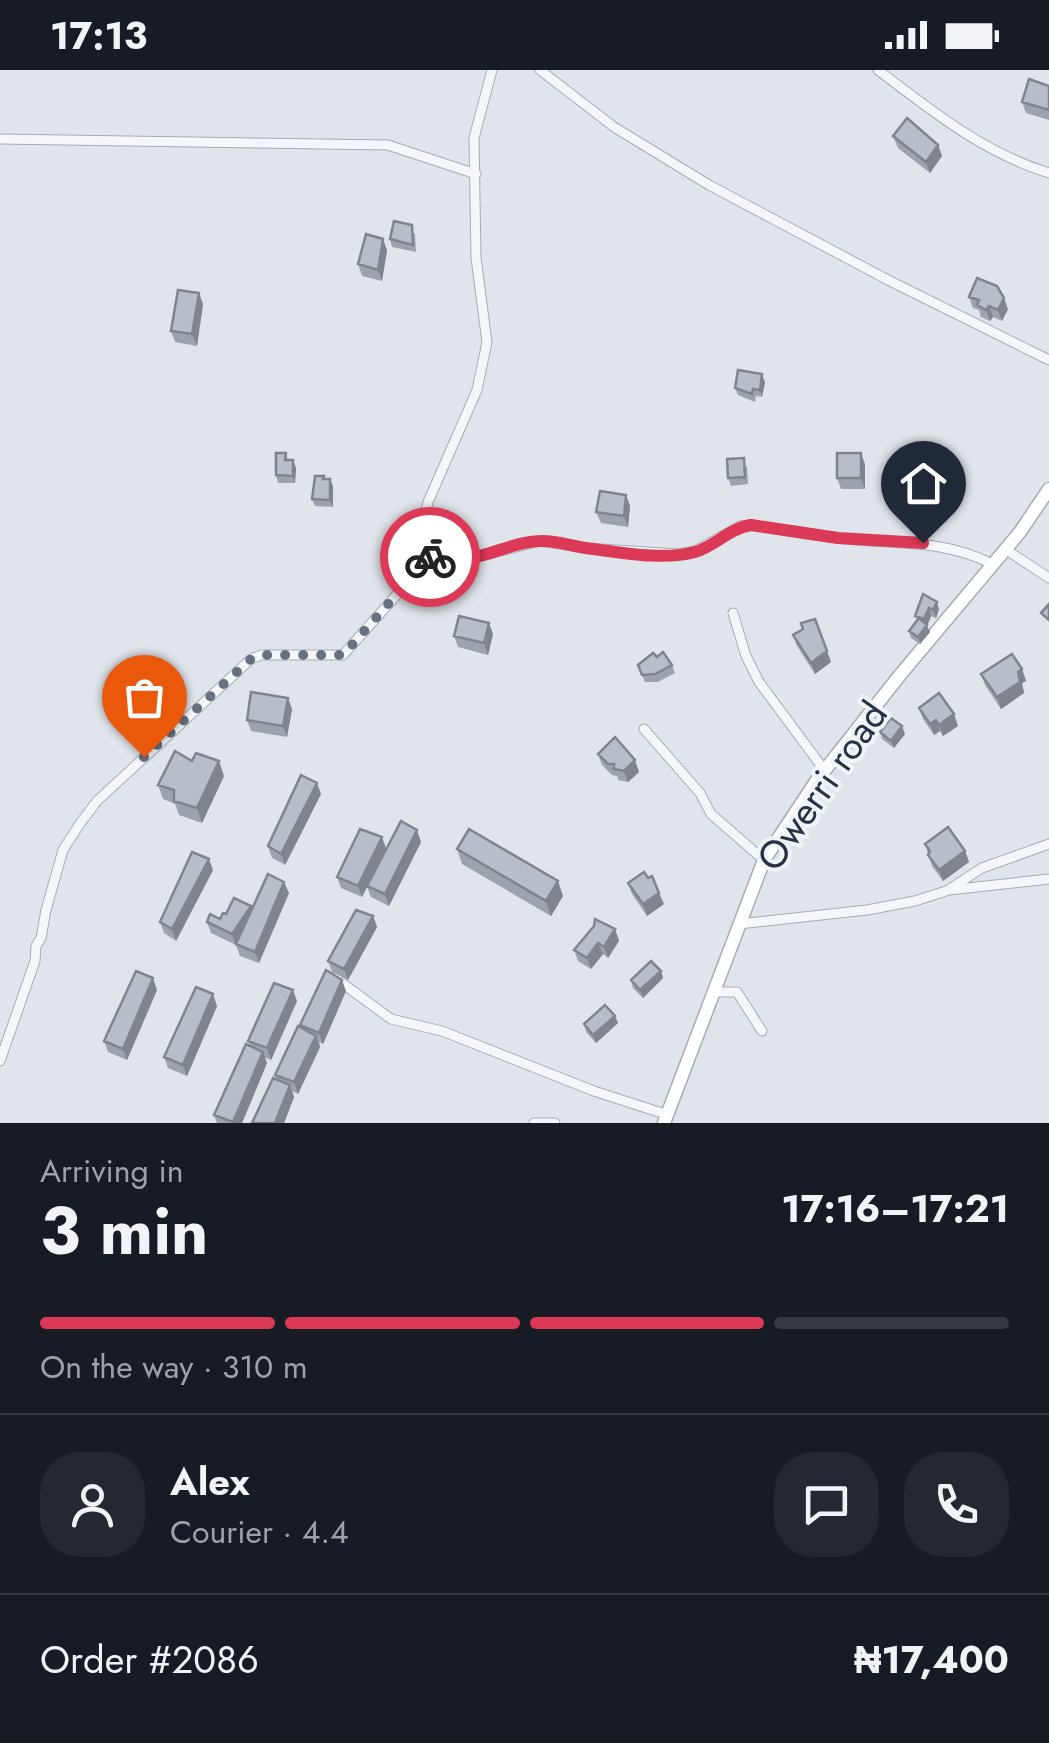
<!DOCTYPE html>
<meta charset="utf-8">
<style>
body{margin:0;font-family:Jost,sans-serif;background:#242831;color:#f1f3f6;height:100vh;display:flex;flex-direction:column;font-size:38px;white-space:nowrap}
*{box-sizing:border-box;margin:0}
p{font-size:32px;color:#9ea1a6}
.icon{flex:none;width:55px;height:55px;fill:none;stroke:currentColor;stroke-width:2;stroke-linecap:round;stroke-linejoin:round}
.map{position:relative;height:1053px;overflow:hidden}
.details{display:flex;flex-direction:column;background:#171b24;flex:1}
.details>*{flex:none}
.pin{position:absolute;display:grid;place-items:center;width:85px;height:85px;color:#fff;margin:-102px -42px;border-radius:50% 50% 50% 0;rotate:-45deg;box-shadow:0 0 10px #0007}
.pin .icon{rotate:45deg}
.courier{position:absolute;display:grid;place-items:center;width:100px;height:100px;margin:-50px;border:8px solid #dc3956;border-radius:50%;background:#fff;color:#222;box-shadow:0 2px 12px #0007}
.overview em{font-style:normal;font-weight:700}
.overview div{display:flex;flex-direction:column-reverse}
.overview{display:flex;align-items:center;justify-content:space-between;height:170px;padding:0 40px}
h1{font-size:65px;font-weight:700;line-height:75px}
.bar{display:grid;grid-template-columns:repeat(4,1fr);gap:15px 10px;align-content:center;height:120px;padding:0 40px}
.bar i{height:12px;border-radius:8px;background:#363941}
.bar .on{background:#dc3956}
.bar p{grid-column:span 4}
.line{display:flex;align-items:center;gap:25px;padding:0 40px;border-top:2px solid #363941}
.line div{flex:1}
.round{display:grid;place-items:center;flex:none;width:105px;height:105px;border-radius:40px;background:#242831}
.status{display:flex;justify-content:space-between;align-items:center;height:70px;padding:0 50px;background:#171b24;direction:ltr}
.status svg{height:28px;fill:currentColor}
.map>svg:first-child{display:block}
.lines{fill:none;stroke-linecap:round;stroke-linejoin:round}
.minor-casing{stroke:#a5acb6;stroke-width:11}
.secondary-casing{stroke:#a5acb6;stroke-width:15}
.minor{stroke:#f4f6f9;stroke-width:9}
.secondary{stroke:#fff;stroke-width:12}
.wall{fill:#9da3ad}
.shaded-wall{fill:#80858d}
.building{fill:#b7bec9;stroke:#80858d;stroke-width:2.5}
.done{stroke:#68717e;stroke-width:10;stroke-dasharray:0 18}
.route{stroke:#dc3956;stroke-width:12}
.labels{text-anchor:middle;stroke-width:8;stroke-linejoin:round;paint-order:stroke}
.street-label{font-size:38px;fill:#273244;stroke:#f0f4f8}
</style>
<div class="status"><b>17:13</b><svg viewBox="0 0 49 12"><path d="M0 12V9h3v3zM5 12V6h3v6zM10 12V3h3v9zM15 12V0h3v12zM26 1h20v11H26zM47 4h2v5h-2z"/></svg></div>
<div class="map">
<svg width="1049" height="1053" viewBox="0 0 1049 1053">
<rect width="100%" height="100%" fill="#e0e5eb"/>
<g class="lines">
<defs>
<path id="minor" d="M492 0 474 68 476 188 487 272 477 320 428 432 422 458 423 471 428 478 442 486 472 488 540 471 586 478 678 484 695 481 740 456 751 455C780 459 808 465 837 468 891 475 942 468 992 494
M540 0 614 57 709 115 890 211 1049 290
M878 0C932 41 984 83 1049 103
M0 69 388 75 476 104
M1005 479 1049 508
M733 543 746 586 759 612 825 701
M644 659 700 723 711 744 764 790
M951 818 982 798 1049 774
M739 854 867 840 915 831 949 820 1049 809
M335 908 391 949 442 961 594 1021 668 1045
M713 922H737L762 961
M0 991 35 891 36 876 41 868 46 840 63 780 79 755 97 731 251 589 261 585H343L434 483
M534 1053H555"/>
<path id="secondary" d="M664 1053 764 790 817 710 900 605 1020 462 1049 419"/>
</defs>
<!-- minor casing -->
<use href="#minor" class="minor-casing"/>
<!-- secondary casing -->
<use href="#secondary" class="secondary-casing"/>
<!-- minor -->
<use href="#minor" class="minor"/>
<!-- secondary -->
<use href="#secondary" class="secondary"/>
</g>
<!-- wall -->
<path class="wall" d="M1049 16V50L1026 43 1022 32Z
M893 66 938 75 942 86 930 103 898 78Z
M415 163 416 182 392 177 390 169Z
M387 180 382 211 362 206 358 194Z
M969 227 1008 239 1002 251 993 247 990 251 981 247 979 240 973 238Z
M203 234 197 276 175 272 171 261Z
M765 312 762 327 756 326 755 332 738 325 735 318Z
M286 383 288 390 296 398 295 413H278L276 405Z
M865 394V419H841L837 408Z
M747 396 748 414 731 416 728 408Z
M325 409 333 416V437L315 436 312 429Z
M626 425 630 436 628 457 601 453 596 442Z
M923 524 939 539 936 548 931 546 927 556 930 562 920 574 911 568 909 561 917 551 915 546Z
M493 564 488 585 458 577 454 566Z
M793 565 831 592 815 604 797 576Z
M657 587 672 595 675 603 658 612H645L638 595Z
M1022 599 1026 611 1022 613 1024 623 1001 639 985 615 981 604Z
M919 638 958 656 943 666 940 661 934 665 923 649Z
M292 639 287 667 251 661 247 650Z
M880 662 905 664 894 678 882 669Z
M598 684 639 702 628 712 618 710 617 706 612 705 602 695Z
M224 706 202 753 179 745 175 734 163 729 158 715Z
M321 724 285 795 272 788 268 776Z
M421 772 389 836 371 827 367 817 362 827 341 818 337 807 386 778Z
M925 774 965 781 969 792 943 811 932 796Z
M457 779 563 826 551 846 462 794Z
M213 800 176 871 164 863 160 852Z
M628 813 664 834 647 846 632 824Z
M289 823 259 893 240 886 236 875 211 863 207 852 220 849 226 844 252 839Z
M373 846 377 857 348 910 332 902 328 891Z
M615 859 619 871 608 888 603 884 591 899 578 891 574 880Z
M661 901 663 908 643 928 633 918 631 910Z
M157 920 127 990 108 982 104 971Z
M346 921 323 974 319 972 320 977 298 1024 292 1021 294 1027 284 1053H252L277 1010 275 1005 301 958 300 955Z
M297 931 271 990 264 987 267 993 242 1053H217L214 1045 250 976 248 971Z
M217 936 187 1006 168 998 164 987Z
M618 953 596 973 586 962 584 954Z"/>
<!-- shaded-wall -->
<path class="shaded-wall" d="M938 75 942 86 930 103 926 92Z
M383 169 387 180 382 211 378 200Z
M199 223 203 234 197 276 192 264Z
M1004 228 1008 239 1002 251 998 240Z
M989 236 993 247 990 251 986 240Z
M762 304 765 312 762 327 760 320Z
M861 383 865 394V419L861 408Z
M293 390 296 398 295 413 293 406Z
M330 409 333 416V437L330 430Z
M626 425 630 436 628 457 624 446Z
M937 532 939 539 936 548 933 540Z
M929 538 931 546 927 556 930 562 920 574 918 567 926 555 924 549Z
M489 553 493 564 488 585 484 573Z
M827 581 831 592 815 604 811 593Z
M1022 599 1026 611 1022 613 1024 623 1001 639 997 627Z
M288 628 292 639 287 667 283 656Z
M954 644 958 656 943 666 939 655Z
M936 650 940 661 934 665 930 654Z
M902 656 905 664 894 678 891 671Z
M635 690 639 702 628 712 624 701Z
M219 691 224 706 202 753 197 738Z
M317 713 321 724 285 795 281 784Z
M417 760 421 772 389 836 385 824Z
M382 767 386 778 362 827 358 816Z
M965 781 969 792 943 811 939 800Z
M209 789 213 800 176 871 172 859Z
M558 811 563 826 551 846 546 831Z
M284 812 289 823 259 893 255 882Z
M659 823 664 834 647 846 643 834Z
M251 836 255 847 236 875 232 864Z
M373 846 377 857 348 910 344 899Z
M615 859 619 871 608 888 604 877Z
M598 873 603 884 591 899 587 888Z
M661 901 663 908 643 928 640 920Z
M153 908 157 920 127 990 123 979Z
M342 910 346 921 323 974 319 963Z
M293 920 297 931 271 990 267 978Z
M213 924 217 936 187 1006 183 995Z
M615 946 618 953 596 973 593 965Z
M316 966 320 977 298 1024 294 1012Z
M263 982 267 993 242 1053H233Z
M290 1015 294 1027 284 1053H275Z"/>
<!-- building -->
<path class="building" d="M1029 9 1049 16V40L1022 32Z
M907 48 938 75 926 92 893 66Z
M394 151 412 155 413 175 390 169Z
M366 164 383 169 378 200 358 194Z
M977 208 997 216 1004 228 998 240 989 236 986 240 977 235 979 230 969 227Z
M178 220 199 223 192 264 171 261Z
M738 300 762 304 760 320 753 319 752 324 735 318Z
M276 383H286L285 390H293V406L276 405Z
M837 383H861V408H837Z
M744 388 745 407 728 408 727 389Z
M315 406H324L323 409H330V430L312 429Z
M600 421 626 425 624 446 596 442Z
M923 524 937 532 933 540 929 538 924 549 915 546Z
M1049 534V550L1041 543Z
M459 546 489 553 484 573 454 566Z
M919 548 927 555 918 567 909 561Z
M815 549 827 581 811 593 793 565 803 559 801 553Z
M663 582 672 595 655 604 642 605 638 595 653 583 657 587Z
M1012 584 1022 599 1018 602 1020 612 997 627 981 604Z
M251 622 288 628 283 656 247 650Z
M939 623 954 644 939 655 936 650 930 654 919 638Z
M891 648 902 656 891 671 880 662Z
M615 667 635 690 624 701 614 699V694H608L598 684Z
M175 681 192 691 196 683 219 691 197 738 174 731V720L158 715Z
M301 705 317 713 281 784 268 776Z
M401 751 417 760 385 824 367 816Z
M948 757 965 781 939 800 928 785 930 781 925 774Z
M360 759 382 767 358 816 337 807Z
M469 759 558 811 546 831 457 779Z
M192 782 209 789 172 859 160 852Z
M644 802 648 808 652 806 659 823 643 834 628 813Z
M268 804 284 812 255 882 236 874Z
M234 828 251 836 232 864 207 852 210 844 220 849 223 843 226 844Z
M356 840 373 846 344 899 328 891Z
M595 849 615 859 604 877 598 873 587 888 574 880 594 856Z
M651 891 661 901 640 920 631 910Z
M326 900 342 910 319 963 300 955Z
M136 901 153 908 123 979 104 971Z
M274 913 293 920 267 978 248 971Z
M196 917 213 924 183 995 164 987Z
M605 935 615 946 593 965 584 954Z
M298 956 316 966 294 1012 275 1005Z
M246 974 263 982 233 1052 214 1045Z
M273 1008 290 1015 275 1053H252Z"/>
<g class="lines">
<!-- done -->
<path class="done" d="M144 687 251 589 261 585H343L430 487"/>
<!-- route -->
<path class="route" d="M430 487 434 482C478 500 501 472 540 471 555 470 571 476 586 478 619 482 663 491 695 482 715 476 730 458 751 455L838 468 923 473"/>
</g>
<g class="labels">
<!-- street labels -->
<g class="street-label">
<text transform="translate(822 716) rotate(-55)" y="13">Owerri road</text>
</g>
</g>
</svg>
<div class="pin" style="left:144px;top:687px;background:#ea580c"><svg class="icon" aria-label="bag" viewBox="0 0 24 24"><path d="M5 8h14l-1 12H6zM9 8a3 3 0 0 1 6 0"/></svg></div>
<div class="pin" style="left:923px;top:473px;background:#1f2937"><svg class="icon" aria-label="home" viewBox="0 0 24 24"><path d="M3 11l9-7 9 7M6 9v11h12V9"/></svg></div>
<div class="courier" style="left:430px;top:487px"><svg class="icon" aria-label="bike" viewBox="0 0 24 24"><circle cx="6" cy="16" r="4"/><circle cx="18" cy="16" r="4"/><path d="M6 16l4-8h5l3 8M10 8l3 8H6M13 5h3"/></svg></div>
</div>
<section class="details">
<div class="overview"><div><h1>3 min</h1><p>Arriving in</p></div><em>17:16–17:21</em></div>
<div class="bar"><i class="on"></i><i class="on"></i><i class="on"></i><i></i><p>On the way · 310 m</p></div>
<div class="line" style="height:180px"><a class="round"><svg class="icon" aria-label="person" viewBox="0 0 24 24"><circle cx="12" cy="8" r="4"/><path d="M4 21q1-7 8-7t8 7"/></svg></a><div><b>Alex</b><p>Courier · 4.4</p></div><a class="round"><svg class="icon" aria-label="chat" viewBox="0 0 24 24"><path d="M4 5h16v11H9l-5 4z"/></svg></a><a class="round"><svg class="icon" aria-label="phone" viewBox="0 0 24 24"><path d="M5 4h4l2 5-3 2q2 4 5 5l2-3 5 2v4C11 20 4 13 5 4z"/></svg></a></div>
<div class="line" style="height:130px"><div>Order #2086</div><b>₦17,400</b></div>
</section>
